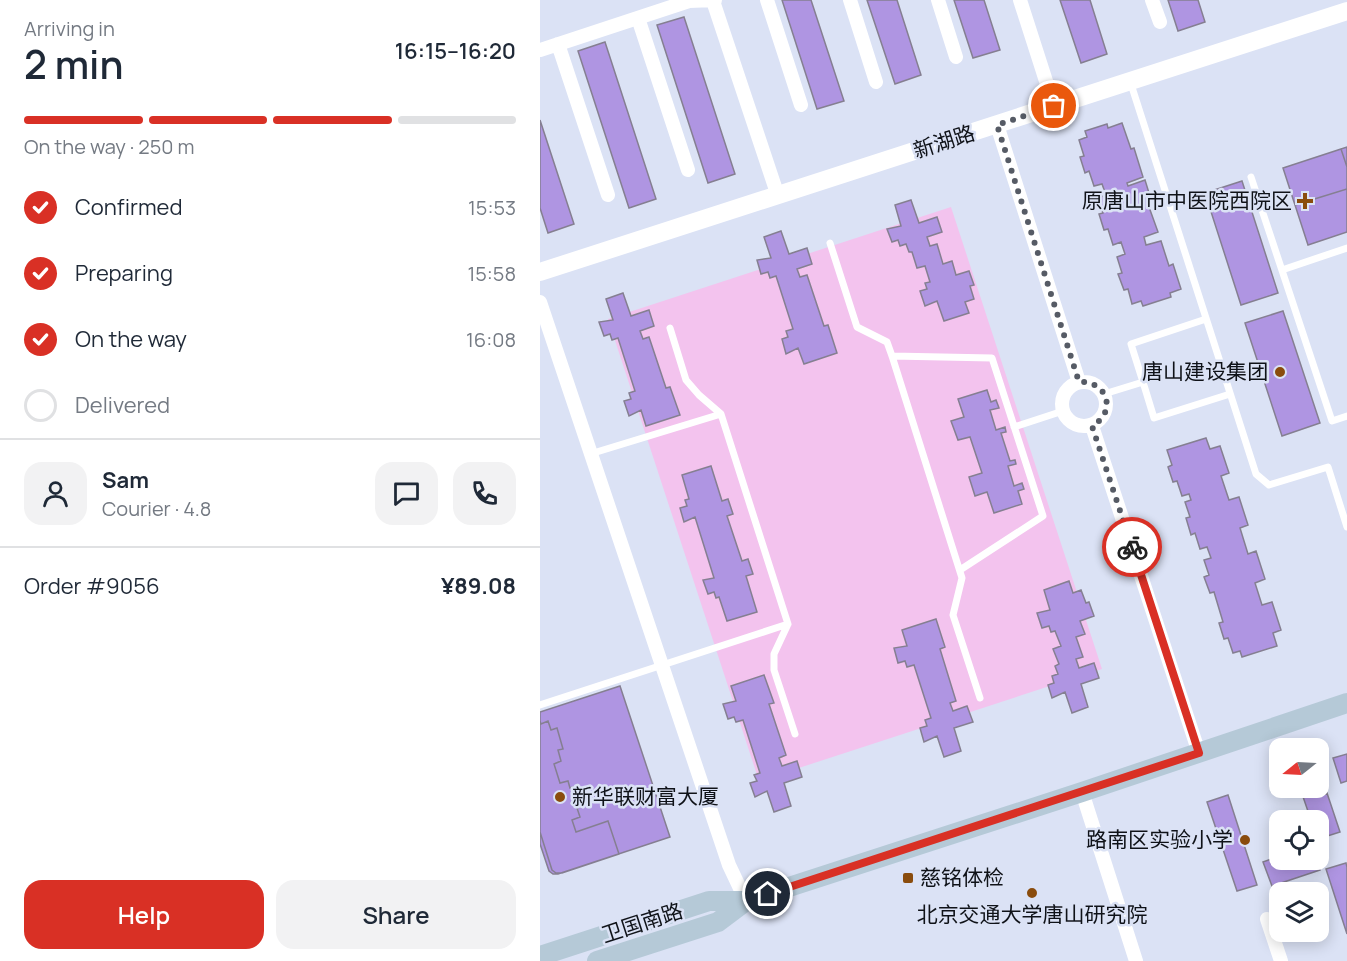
<!DOCTYPE html>
<meta charset="utf-8">
<style>
body{margin:0;font-family:Manrope,"Noto Sans SC",sans-serif;background:#f2f2f3;color:#1f2937;height:100vh;display:flex;flex-direction:column;font-size:22px;white-space:nowrap}
*{box-sizing:border-box;margin:0}
p{font-size:20px;color:#747a83}
.icon{flex:none;width:33px;height:33px;fill:none;stroke:currentColor;stroke-width:2;stroke-linecap:round;stroke-linejoin:round}
.map{position:relative;flex:1;overflow:hidden}
.sheet{display:flex;flex-direction:column;background:#fff;width:540px}
.sheet>*{flex:none}
.needle{width:39px;rotate:252deg}
.fabs{position:absolute;left:729px;top:738px;display:grid;gap:12px}
.fabs a{display:grid;place-items:center;width:60px;height:60px;border-radius:12px;background:#fff;box-shadow:0 3px 15px #0003;font-size:30px}
.pin{position:absolute;display:grid;place-items:center;width:51px;height:51px;color:#fff;margin:-26px;border:3px solid #fff;border-radius:50%;box-shadow:0 2px 6px #0007}
.courier{position:absolute;display:grid;place-items:center;width:60px;height:60px;margin:-30px;border:4px solid #d93025;border-radius:50%;background:#fff;color:#222;box-shadow:0 2px 8px #0007}
.overview em{font-style:normal;font-weight:600}
.overview div{display:flex;flex-direction:column-reverse}
.overview{display:flex;align-items:center;justify-content:space-between;height:102px;padding:0 24px}
h1{font-size:39px;font-weight:600;line-height:45px}
.bar{display:grid;grid-template-columns:repeat(4,1fr);gap:9px 6px;align-content:center;height:72px;padding:0 24px}
.bar i{height:8px;border-radius:4px;background:#e0e1e3}
.bar .active{background:#d93025}
.bar p{grid-column:span 4}
.line{display:flex;align-items:center;gap:15px;padding:0 24px;border-top:2px solid #e0e1e3}
.line div{flex:1}
.round{display:grid;place-items:center;flex:none;width:63px;height:63px;border-radius:18px;background:#f2f2f3}
ol{padding:0 24px;list-style:none}
li{display:flex;align-items:center;gap:18px;height:66px}
li p{margin-inline-start:auto}
li .icon{padding:6px;border-radius:50%;background:#d93025;color:#fff;stroke-width:4}
li:last-child{color:#747a83}
li i{width:33px;height:33px;border:3px solid #e0e1e3;border-radius:50%}
.action{display:flex;gap:12px;margin-top:auto;padding:12px 24px}
.action a{flex:1;height:69px;border-radius:18px;background:#d93025;color:#fff;font-size:24px;font-weight:600;line-height:69px;text-align:center}
.action a+a{background:#f2f2f3;color:#1f2937}
main{display:flex;flex:1;min-height:0}
.map>svg:first-child{display:block}
.green{fill:#f3c3ee}
.building{fill:#af95e2;stroke:#857f91;stroke-width:1.5}
.lines{fill:none;stroke-linecap:round;stroke-linejoin:round}
.service{stroke:#fff;stroke-width:7}
.minor{stroke:#fff;stroke-width:14}
.tertiary{stroke:#fff;stroke-width:18}
.secondary{stroke:#b5c9d7;stroke-width:20}
.done{stroke:#565b65;stroke-width:6;stroke-dasharray:0 10.8}
.route{stroke:#d93025;stroke-width:8}
.poi-dot{fill:#8a4c0d;stroke:#dbe2f5;stroke-width:2}
.labels{text-anchor:middle;stroke-width:5;stroke-linejoin:round;paint-order:stroke}
.street-label{font-size:21px;fill:#0f1218;stroke:#dbe2f5}
.poi-label{font-size:21px;fill:#0f1218;stroke:#dbe2f5;text-anchor:end}
</style>
<main>
<section class="sheet">
<div class="overview"><div><h1>2 min</h1><p>Arriving in</p></div><em>16:15–16:20</em></div>
<div class="bar"><i class="active"></i><i class="active"></i><i class="active"></i><i></i><p>On the way · 250 m</p></div>
<ol>
<li><svg class="icon" aria-label="check" viewBox="0 0 24 24"><path d="M5 12l5 5 9-10"/></svg>Confirmed<p>15:53</p></li>
<li><svg class="icon" aria-label="check" viewBox="0 0 24 24"><path d="M5 12l5 5 9-10"/></svg>Preparing<p>15:58</p></li>
<li><svg class="icon" aria-label="check" viewBox="0 0 24 24"><path d="M5 12l5 5 9-10"/></svg>On the way<p>16:08</p></li>
<li><i></i>Delivered</li>
</ol>
<div class="line" style="height:108px"><a class="round"><svg class="icon" aria-label="person" viewBox="0 0 24 24"><circle cx="12" cy="8" r="4"/><path d="M4 21q1-7 8-7t8 7"/></svg></a><div><b>Sam</b><p>Courier · 4.8</p></div><a class="round"><svg class="icon" aria-label="chat" viewBox="0 0 24 24"><path d="M4 5h16v11H9l-5 4z"/></svg></a><a class="round"><svg class="icon" aria-label="phone" viewBox="0 0 24 24"><path d="M5 4h4l2 5-3 2q2 4 5 5l2-3 5 2v4C11 20 4 13 5 4z"/></svg></a></div>
<div class="line" style="height:78px"><div>Order #9056</div><b>¥89.08</b></div>
<div class="action"><a>Help</a><a>Share</a></div>
</section>
<div class="map">
<svg width="807" height="961" viewBox="0 0 807 961">
<rect width="100%" height="100%" fill="#dbe2f5"/>
<!-- green -->
<path class="green" d="M411 207 562 669 219 781 68 319Z"/>
<!-- building -->
<path class="building" d="M242 0H271L304 101 277 109Z
M327 0H357L381 75 355 84Z
M414 0H444L460 50 433 58Z
M520 0H550L567 54 541 63Z
M628 0H658L665 22 638 31Z
M144 17 195 174 168 183 117 25Z
M65 42 116 199 89 208 38 51Z
M0 120 34 224 8 233 0 208Z
M582 123 591 149 594 148 603 177 587 183 588 186 605 180 613 206 609 207 618 232 604 237 606 245 621 241 629 266 633 264 641 289 630 293 631 297 603 306 601 301 592 304 588 289 584 290 578 274 582 273 577 257 585 254 581 242 573 245 568 229 564 230 559 214 563 213 558 198 566 195 562 184 554 186 549 171 545 173 540 157 544 156 539 140 547 137 545 131 567 124 568 128Z
M807 147V167L801 149Z
M801 149 807 167V189L755 205 743 168Z
M702 181 738 293 701 305 665 193Z
M807 189V232L768 245 755 205Z
M371 200 379 223 397 217 402 232 387 237 390 246 397 244 403 264 412 261 416 275 429 271 434 285 430 286 434 299 425 302 429 313 404 321 397 301 385 306 380 291 387 289 385 283 390 282 385 266 377 268 372 252H369L366 244 360 246 358 240 352 242 347 229 361 226 355 205Z
M241 231 249 254 267 248 272 264 257 269 260 277 267 275 284 326 288 325 297 353 264 364 258 348 246 354 242 339 248 337 246 331 253 329 236 276 230 278 228 272 221 274 217 260 231 258 224 237Z
M83 293 91 316 109 310 114 326 100 331 103 339 109 337 126 388 130 387 140 415 106 426 101 410 89 416 84 401 91 399 89 393 95 391 78 338 72 340 70 334 64 336 59 322 73 320 66 299Z
M743 311 780 423 742 436 705 323Z
M447 390 451 402 456 400 459 408 450 410 456 430 465 427 466 432 461 433 470 461 475 460 476 464 468 466 474 486 482 483 484 489 478 491 482 504 454 513 447 492 435 496 429 477 442 473 430 437 418 440 411 421 424 417 418 399Z
M666 438 670 449 680 446 689 473 681 476 689 500 699 497 708 525 700 528 708 554 716 551 725 579 715 583 722 605 732 602 741 630 733 633 737 646 702 657 700 651 693 653 688 638 684 639 679 623 683 622 674 592 670 593 664 577 669 575 664 560 671 558 667 547 660 549 655 533 651 535 646 518 650 517 645 502 651 500 649 494 642 496 637 481 633 482 628 467 632 465 627 450Z
M171 466 182 501 188 499 193 514 187 516 202 561 208 559 213 574 206 576 217 612 187 621 179 597 176 598 174 592 168 594 163 580 174 578 155 517 144 522 140 508 147 506 145 500 149 499 142 475Z
M529 581 533 593 541 590 546 603 549 602 554 616 540 621 545 634 536 637 543 657 536 659 539 668 554 663 559 678 541 684 548 707 532 713 525 692 512 698 508 685 514 683 512 676 518 674 515 666 519 664 513 649 521 646 515 631 511 632 509 626 502 628 497 613 510 610 504 590Z
M396 619 405 647 400 649 416 701 410 703 413 711 427 706 433 722 414 728 421 751 404 757 397 736 384 742 380 728 387 726 385 720 391 718 374 665 367 667 365 661 358 663 354 648 367 646 362 630Z
M224 675 234 703 229 704 246 755 239 758 242 766 257 761 262 777 244 783 251 806 234 812 227 791 215 797 210 783 217 781 214 775 220 773 203 720 196 722 194 717 188 719 183 704 196 701 191 686Z
M80 686 130 837 18 874H13L9 871 0 844V712Z
M0 721 1 724 8 721 11 730 17 728 23 749 18 750 21 761 14 764 20 783 28 781 30 788 36 786 42 806 37 808 40 817 32 820 36 832 68 821 79 854 22 873H16L12 870 0 832Z
M807 754V781L801 783 793 758Z
M760 788H777L779 796 787 793 800 832 778 839V820H771Z
M688 795 717 885 697 891 667 802Z
M740 856V860H776L780 870 732 886 723 862Z
M806 863 807 867V934L786 869Z"/>
<g class="lines">
<!-- service -->
<path class="service" d="M590 81 716 474 729 485 788 467 807 527
M711 177 792 421 807 416
M290 243 317 327 347 342 352 356 422 578 413 615 440 698
M742 270 807 248
M130 328 146 380 159 395 181 414 248 624 234 654V670L255 734
M352 356 452 358 503 516 420 570
M603 382 591 344 666 319
M564 394 603 382 614 418 690 394
M474 427 523 411
M50 454 181 414
M0 705 248 624"/>
<!-- minor -->
<path class="minor" d="M227 0 261 105
M310 0 336 82
M398 0 416 57
M480 0 514 106
M612 0 620 22
M173 1 238 196
M98 18 148 170
M18 44 68 195
M0 50 149 1 175 0
M457 125 539 382
M0 302 189 865 206 901
M522 404a22 22 0 1 1 44 0a22 22 0 1 1-44 0Z
M552 426 659 753
M542 792 596 961
M727 919 741 961"/>
<!-- tertiary -->
<path class="tertiary" d="M0 272 807 11"/>
<!-- secondary -->
<path class="secondary" d="M0 956 169 901H206L542 792 807 703
M57 961 178 922 206 901"/>
</g>
<g class="lines">
<!-- done -->
<path class="done" d="M514 106 457 125 539 382C567 380 578 412 552 426L592 547"/>
<!-- route -->
<path class="route" d="M228 894 659 753 592 547"/>
</g>
<!-- markers -->
<g class="poi-dot">
<path d="M762 192h6v6h6v6h-6v6h-6v-6h-6v-6h6z"/>
<circle cx="740" cy="372" r="6"/>
<circle cx="20" cy="797" r="6"/>
<circle cx="705" cy="840" r="6"/>
<rect x="362" y="872" width="12" height="12" rx="3"/>
<circle cx="492" cy="893" r="6"/>
</g>
<g class="labels">
<!-- street labels -->
<g class="street-label">
<text transform="translate(404 142) rotate(-18)" y="7">新湖路</text>
<text transform="translate(102 923) rotate(-18)" y="7">卫国南路</text>
</g>
<!-- poi labels -->
<g class="poi-label">
<text x="752" y="208">原唐山市中医院西院区</text>
<text x="728" y="379">唐山建设集团</text>
<text x="32" y="804" text-anchor="start">新华联财富大厦</text>
<text x="693" y="847">路南区实验小学</text>
<text x="380" y="885" text-anchor="start">慈铭体检</text>
<text x="492" y="922" text-anchor="middle">北京交通大学唐山研究院</text>
</g>
</g>
</svg>
<div class="fabs">
<a><svg class="needle" viewBox="-14 -14 28 28"><path d="M0-13l5 13h-10z" fill="#e53935"/><path d="M0 13l5-13h-10z" fill="#747a83"/></svg></a>
<a><svg class="icon" aria-label="locate" viewBox="0 0 24 24"><circle cx="12" cy="12" r="6"/><path d="M12 2v4M12 18v4M2 12h4M18 12h4"/></svg></a>
<a><svg class="icon" aria-label="layers" viewBox="0 0 24 24"><path d="M12 4l9 5-9 5-9-5zM3 14l9 5 9-5"/></svg></a>
</div>
<div class="pin" style="left:514px;top:106px;background:#ea580c"><svg class="icon" aria-label="bag" viewBox="0 0 24 24"><path d="M5 8h14l-1 12H6zM9 8a3 3 0 0 1 6 0"/></svg></div>
<div class="pin" style="left:228px;top:894px;background:#1f2937"><svg class="icon" aria-label="home" viewBox="0 0 24 24"><path d="M3 11l9-7 9 7M6 9v11h12V9"/></svg></div>
<div class="courier" style="left:592px;top:547px"><svg class="icon" aria-label="bike" viewBox="0 0 24 24"><circle cx="6" cy="16" r="4"/><circle cx="18" cy="16" r="4"/><path d="M6 16l4-8h5l3 8M10 8l3 8H6M13 5h3"/></svg></div>
</div>
</main>
